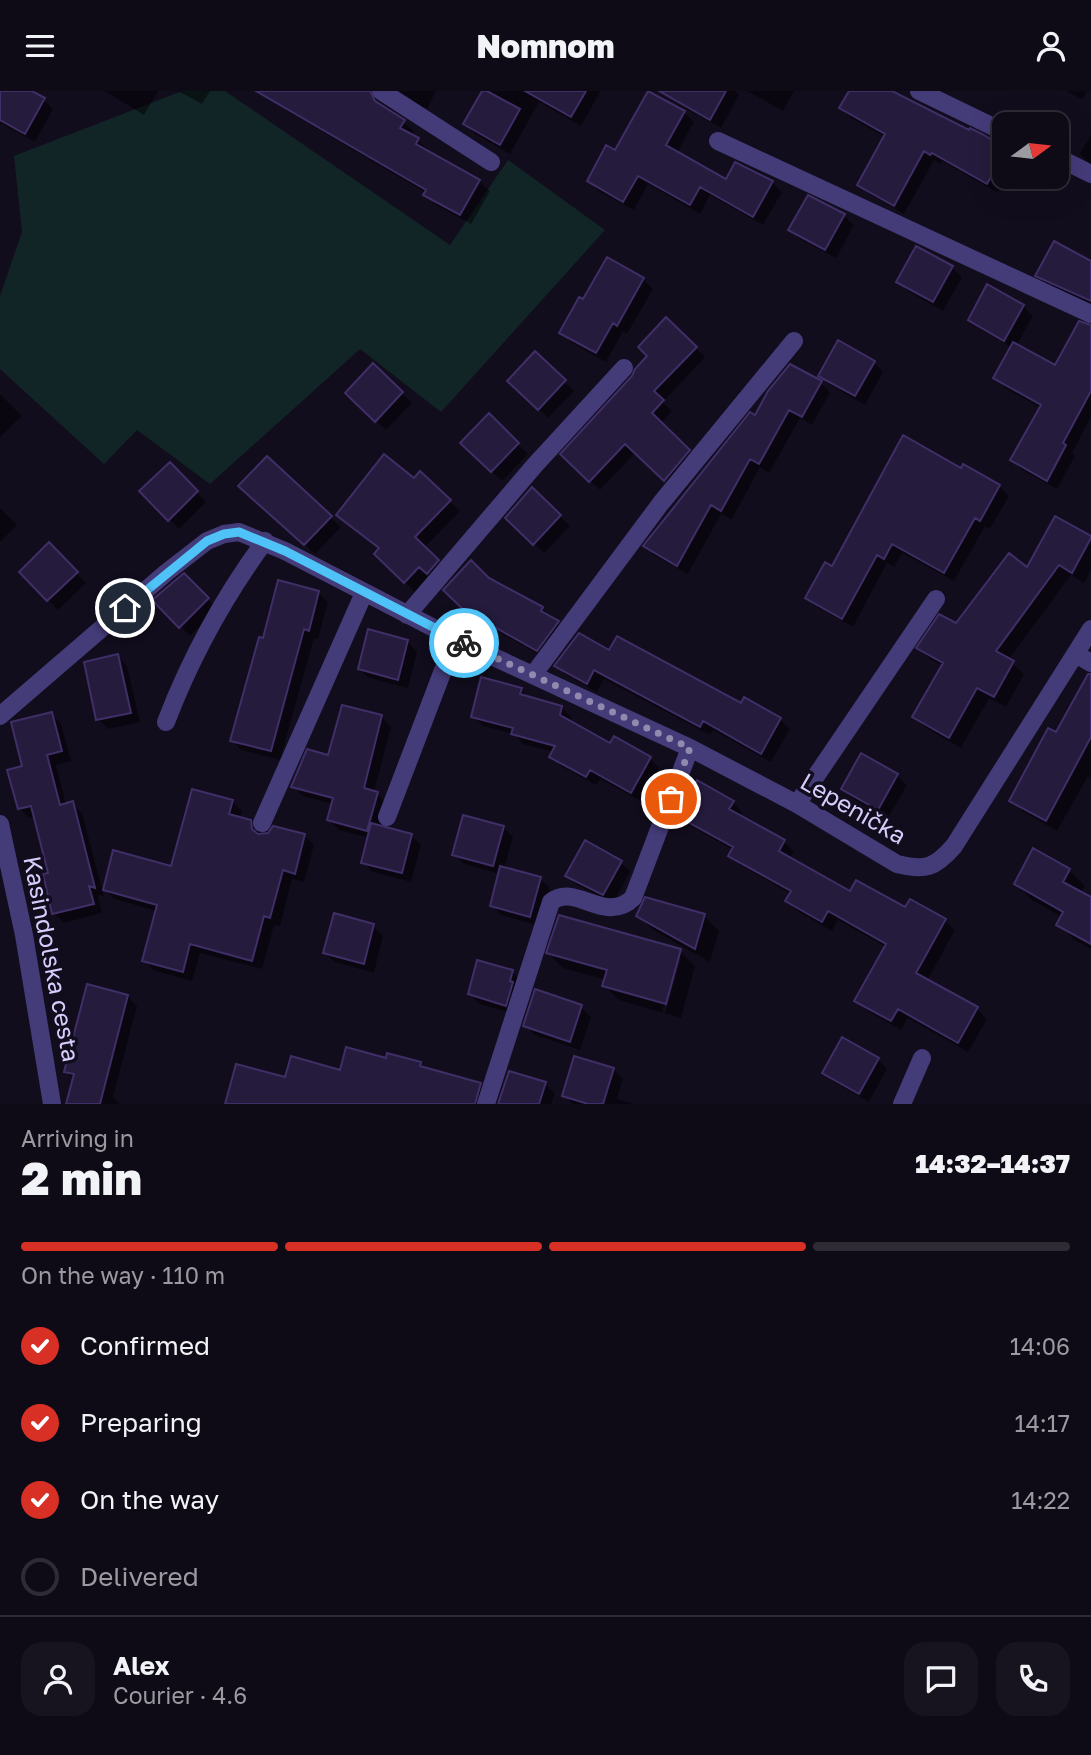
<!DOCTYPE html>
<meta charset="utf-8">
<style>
body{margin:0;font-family:"Golos Text",sans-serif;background:#17131f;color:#f1f3f6;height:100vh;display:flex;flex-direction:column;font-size:26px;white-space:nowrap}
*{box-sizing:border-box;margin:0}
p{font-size:23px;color:#9b9aa1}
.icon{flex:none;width:38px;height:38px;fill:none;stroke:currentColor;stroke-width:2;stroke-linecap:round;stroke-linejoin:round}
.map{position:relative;height:1013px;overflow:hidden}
.sheet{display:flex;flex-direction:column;background:#0e0a16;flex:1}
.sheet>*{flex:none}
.needle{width:46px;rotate:75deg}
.buttons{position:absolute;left:992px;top:21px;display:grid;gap:14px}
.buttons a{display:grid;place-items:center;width:77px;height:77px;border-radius:14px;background:#0e0a16;box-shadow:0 7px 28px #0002,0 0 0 2px #2e2b35;font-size:35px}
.pin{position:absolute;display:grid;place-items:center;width:60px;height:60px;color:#fff;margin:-30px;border:4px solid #fff;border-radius:50%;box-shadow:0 2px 7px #0007}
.courier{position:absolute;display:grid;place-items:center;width:70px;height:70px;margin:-35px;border:5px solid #4fc3f7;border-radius:50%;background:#fff;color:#222;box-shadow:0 2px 9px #0007}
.summary em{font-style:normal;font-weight:800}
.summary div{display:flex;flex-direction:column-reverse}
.summary{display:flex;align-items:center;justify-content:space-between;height:119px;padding:0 21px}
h1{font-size:46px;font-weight:800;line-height:52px}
.bar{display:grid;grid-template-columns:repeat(4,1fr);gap:10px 7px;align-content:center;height:84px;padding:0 21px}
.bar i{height:9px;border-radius:5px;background:#2e2b35}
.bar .current{background:#d93025}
.bar p{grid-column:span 4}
.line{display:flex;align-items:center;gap:18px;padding:0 21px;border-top:2px solid #2e2b35}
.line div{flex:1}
.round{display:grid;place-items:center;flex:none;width:74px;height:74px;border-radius:21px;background:#17131f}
ol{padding:0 21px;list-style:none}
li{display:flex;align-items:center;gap:21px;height:77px}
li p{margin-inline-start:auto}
li .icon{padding:7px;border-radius:50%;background:#d93025;color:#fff;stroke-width:4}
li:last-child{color:#9b9aa1}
li i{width:38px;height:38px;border:4px solid #2e2b35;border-radius:50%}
header{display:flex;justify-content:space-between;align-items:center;height:91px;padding:0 21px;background:#0e0a16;font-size:32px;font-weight:800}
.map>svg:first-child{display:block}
.green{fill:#112527}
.shadow{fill:#0007;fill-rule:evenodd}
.building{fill:#251b3d;stroke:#402e67;stroke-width:2}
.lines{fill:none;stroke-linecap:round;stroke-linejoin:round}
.minor{stroke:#443b79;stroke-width:18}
.done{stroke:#928aae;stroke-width:7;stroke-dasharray:0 12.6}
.route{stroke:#4fc3f7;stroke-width:9}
.labels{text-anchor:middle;stroke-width:7;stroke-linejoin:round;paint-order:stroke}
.street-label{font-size:24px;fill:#d7cdfc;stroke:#120d1d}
</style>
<header><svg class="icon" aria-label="menu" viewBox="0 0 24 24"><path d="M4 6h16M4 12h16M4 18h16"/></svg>Nomnom<svg class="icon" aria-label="person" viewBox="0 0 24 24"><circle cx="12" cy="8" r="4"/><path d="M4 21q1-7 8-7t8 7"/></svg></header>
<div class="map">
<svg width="1091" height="1013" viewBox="0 0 1091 1013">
<rect width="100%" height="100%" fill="#120d1d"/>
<!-- green -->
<path class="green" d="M182 0H225L450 154 508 69 605 139 441 321 360 258 210 393 137 339 104 373 0 278V205L22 141 14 65Z"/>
<!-- shadow -->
<path class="shadow" d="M0 0H28L43 8 53 18 35 51 0 32Z
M105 0H158L144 24Z
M178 0H210L202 13Z
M262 0H336L378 14 403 30 414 41 411 45 429 59 428 61 479 90 490 100 471 133 436 114 425 104 426 102 284 18Z
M397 0H436L427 18Z
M484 0H599L600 1 581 35 539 11 510 63 475 43 465 33Z
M680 0H735L739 4 721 37 685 17 676 8Z
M747 0H794L783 20Z
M851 0H890L1004 58V86H1006L998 102 942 70 940 73 934 69 904 123 869 103 859 94 885 46 851 27 841 17Z
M1066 0H1087L1082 9Z
M684 21 694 31 677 62 727 90 772 91 782 101 763 134 710 104 700 123 648 93 634 119 598 100 589 90 616 62Z
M1091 43V74L1080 63Z
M808 106 844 125 854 134 836 167 800 148 791 138Z
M917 157 952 177 962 186 943 220 908 200 898 190Z
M1091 173V214L1047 194 1037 184Z
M643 188 653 198 627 243 623 240 606 271 571 251 561 241 584 211Z
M1023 215 1033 225 1016 255 1055 277 1091 235V326L1072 362 1075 365 1057 398 1022 379 1012 369 1041 317 1005 297 996 287 1012 257 980 238 970 228Z
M666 229 705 266 663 311 672 320 660 333 699 370 675 399 636 361 600 399 563 363 634 286 650 265Z
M535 262 574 300 548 327 510 290Z
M874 271 883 281 865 314 830 294 820 285Z
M373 275 412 312 386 339 347 302Z
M820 291 830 301 812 334 800 327 769 382 760 376 732 428 721 423 688 483 655 465 645 455 755 326Z
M0 303 22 325 0 346Z
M489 325 528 363 502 390 463 352Z
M267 368 341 436 315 463 241 395Z
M170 373 206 411 179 438 142 400Z
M962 379 999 395 1009 405 990 438 985 435 954 490 902 462 894 476 887 472 853 536 817 516 808 507 833 477Z
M420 382 460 420 424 457 447 480 430 485 415 501 376 463 380 459 338 424 414 389Z
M532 398 570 435 544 462 507 427Z
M0 417 17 434 0 451Z
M1056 428 1091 447V479L1084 492 1071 484 1008 569 1024 583 1006 616 989 607 961 657 926 637 915 626 943 575 930 568 919 557 956 535 1028 478Z
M49 454 86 492 58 519 21 481Z
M184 484 217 518 190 545 154 509Z
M488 488 542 518 567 541 547 568 486 534 484 536 446 499Z
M318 501 328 511 318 548 314 547 280 669 241 659 232 649 264 550Z
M408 551 417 561 408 597 369 587 359 578Z
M610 561 780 628 790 638 771 671 713 639 710 644 604 588 597 601 566 584 556 574Z
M118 565 127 575 140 631 108 638 98 628Z
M521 598 530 608 561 616 571 626 569 632 611 655 650 667 659 677 641 710 600 688 596 694 561 675 551 665 554 661 523 653 514 643 483 635 473 625Z
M1091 603V687L1088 685 1057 740 1022 720 1011 709 1056 644Z
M343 616 382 626 391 636 374 701 387 712 381 736 411 744 421 754 411 791 373 781 363 771 369 747 339 739 329 729 333 713 303 705 293 696 330 666Z
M51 623 61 632 71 670 56 674 66 714 72 712 82 722 104 805 98 804 102 822 64 832 54 822 50 783 35 726 29 727 19 717 24 676Z
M897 685 907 694 888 727 853 708 843 698Z
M232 710 242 720 240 727 250 730 260 740 261 744H304L314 754 304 791 292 788 280 835 274 834 262 878 200 862 192 890 153 879 144 869 157 820 114 808 104 798 172 777Z
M733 711 742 721 740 726 784 751 794 761 789 768 851 802 905 819 910 810 945 830 955 839 927 890 977 918 987 928 968 961 908 927 901 939 866 919 857 909 886 856 838 829 832 840 797 820 787 810 791 803 740 774 730 764 733 759 689 734 679 724Z
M503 736 513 746 504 778 540 788 550 797 540 835 501 824 492 814 500 783 464 773 454 763Z
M621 771 630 781 613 812 577 794 567 784Z
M1069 779 1085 795 1081 802 1091 808V858L1074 849 1059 833 1062 826 1032 809 1016 793Z
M638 824 704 825 719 840 710 871 653 839Z
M373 835 383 845 374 882 335 871 325 862Z
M680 860 695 875 681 927 619 909 604 895 606 889 563 877 548 862ZM677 867H681L665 922 662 921Z
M512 881 522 890 515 923 479 913 470 903Z
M127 905 137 915 113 1006 120 1013H68L74 988 66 980Z
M581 916 591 926 580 959 535 944 525 934Z
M878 968 887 978 869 1011 834 991 824 981Z
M387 969 420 972 427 979 480 993 490 1003 487 1013H227L286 988 341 981Z
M613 978 623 988 617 1008 633 1013H573L564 1005Z
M545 993 555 1002 551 1013H499Z"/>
<!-- building -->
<path class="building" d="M0 0H32L45 7 25 43 0 29Z
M256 0H370L375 10 405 29 400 37 419 47 416 53 480 89 460 124 423 104 426 99Z
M482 0H487L520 18 500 54 463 33Z
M525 0H586L571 26Z
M648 0 685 20 666 54 726 88 735 71 773 90 753 126 700 96 690 114 638 85 623 111 587 90 606 54 615 59Z
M659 0H726L710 29Z
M849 0H892L969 39 970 37 982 43 1004 56V63L987 93 932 62 930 64 924 60 894 115 857 94 885 43 839 17Z
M808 104 845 123 825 159 788 139Z
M1054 150 1091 170V210L1035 185Z
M916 155 953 175 933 211 896 191Z
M607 166 644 187 617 235 613 232 596 262 559 242 579 206 583 208Z
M987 193 1024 214 1004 250 968 229Z
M666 226 697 256 654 300 664 309 652 322 690 359 664 390 625 353 589 391 560 363 632 285 635 278 647 265 638 256Z
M1079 230 1091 234V300L1063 352 1066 354 1047 390 1010 369 1041 314 993 287 1013 251 1055 274Z
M838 249 875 270 855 305 818 285Z
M535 260 566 289 538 319 507 290Z
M373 272 403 301 375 331 345 302Z
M790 273 822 290 802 326 789 319 759 373 750 368 721 420 711 414 677 475 643 455 750 321 755 324 768 300Z
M489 322 519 352 491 381 460 352Z
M903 344 961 377 963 373 1000 394 980 430 975 427 944 482 892 453 884 468 877 464 842 528 805 507 825 471 832 475Z
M384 363 414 387 420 380 451 409 415 446 439 469 427 483 419 476 404 492 374 463 379 457 336 424Z
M267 365 332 425 304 454 238 395Z
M170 371 198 400 168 430 139 400Z
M532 396 561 424 533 454 505 427Z
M1055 425 1091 445V447L1072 482 1059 474 996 560 1014 570 994 606 977 597 949 647 912 626 943 572 916 557 939 523 956 532 1009 462 1027 476Z
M49 451 78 481 47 510 19 481Z
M471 469 489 487 543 516 541 520 559 530 537 560 475 525 473 528 443 499Z
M184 482 209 507 179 537 152 509Z
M278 489 319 500 309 540 304 538 271 660 230 650 259 546 263 547Z
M368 538 408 549 398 589 358 578Z
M579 542 609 559 617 545 741 612 744 606 781 627 761 663 703 630 700 636 594 579 587 593 554 575Z
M118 563 131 622 96 629 84 571Z
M1088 583H1091V646L1046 730 1009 710 1048 637 1056 641Z
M481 586 522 597 520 603 562 615 560 624 610 652 614 645 651 666 631 702 590 679 586 686 549 666 555 655 511 643 513 637 471 626Z
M342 614 382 624 364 697 378 701 367 740 327 729 333 707 291 696 307 658 328 664Z
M52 621 62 660 47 664 60 714 73 710 95 797 89 795 94 813 52 823 43 783 48 782 31 715 18 718 7 679 22 675 11 631Z
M861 662 898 683 878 719 841 698Z
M697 689 734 710 729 718 785 749 779 760 850 800 856 789 905 816 910 808 946 828 916 882 978 916 958 952 898 918 891 930 854 910 886 853 828 820 822 831 785 810 791 800 728 765 733 756 677 725Z
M192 698 233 709 229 723 251 729 252 738 258 743 268 742 273 735 305 743 295 783 283 779 270 827 264 825 252 870 190 853 183 881 142 870 157 814 103 799 113 759 171 775Z
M463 724 504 735 493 775 452 764Z
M371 732 412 743 402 782 361 772Z
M585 749 622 770 603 804 565 785Z
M1033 757 1070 778 1063 791 1091 806V853L1056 834 1063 821 1014 793Z
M500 775 541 786 530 826 490 815Z
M645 806 705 823 695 858 636 825Z
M334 822 374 833 364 873 323 862Z
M559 824 681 858 666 913 602 895 607 879 546 862Z
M477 869 513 879 510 890 513 891 506 915 468 903Z
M87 893 128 904 100 1013H66L74 983 64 981Z
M535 898 582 914 570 951 523 935Z
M842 946 879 967 859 1003 822 982Z
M346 956 386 967 387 962 421 971 420 975 481 992 475 1013H225L236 973 285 986 291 965 340 979Z
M574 965 614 977 603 1013H588L562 1005Z
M509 980 546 991 539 1013H498Z"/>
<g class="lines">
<!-- minor -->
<path class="minor" d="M381 0 491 71
M919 0 1004 41
M718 50 1091 223
M1057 66 1091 83
M407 524 535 374 624 277
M1076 563 1091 572
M533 584 661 412 794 250
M0 625 167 481 207 450 224 443 239 441 285 460 455 548 690 657 797 713 897 773C925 780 935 777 954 755L1091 538
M166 631C191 566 223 507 265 450
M797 713 936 508
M387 726 455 548
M262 732 364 502
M0 733 24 844 52 1013
M486 1013 551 811C575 791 605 834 633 807L690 657
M902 1013 922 967"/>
</g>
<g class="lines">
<!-- done -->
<path class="done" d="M464 552 690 657 671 708"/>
<!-- route -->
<path class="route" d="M125 517 207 450 224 443 239 441 285 460 464 552"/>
</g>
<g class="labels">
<!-- street labels -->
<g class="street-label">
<text transform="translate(853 718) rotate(30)" y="8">Lepenička</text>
<text transform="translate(51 868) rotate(79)" y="8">Kasindolska cesta</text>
</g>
</g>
</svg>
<div class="buttons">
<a><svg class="needle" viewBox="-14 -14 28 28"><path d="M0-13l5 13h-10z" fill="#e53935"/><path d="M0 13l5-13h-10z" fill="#9b9aa1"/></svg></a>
</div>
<div class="pin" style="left:671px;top:708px;background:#ea580c"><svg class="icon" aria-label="bag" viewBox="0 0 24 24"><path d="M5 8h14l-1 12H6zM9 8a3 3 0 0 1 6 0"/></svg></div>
<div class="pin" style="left:125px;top:517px;background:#1f2937"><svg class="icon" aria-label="home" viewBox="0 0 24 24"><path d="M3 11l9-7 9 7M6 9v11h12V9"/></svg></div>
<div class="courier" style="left:464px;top:552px"><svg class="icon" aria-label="bike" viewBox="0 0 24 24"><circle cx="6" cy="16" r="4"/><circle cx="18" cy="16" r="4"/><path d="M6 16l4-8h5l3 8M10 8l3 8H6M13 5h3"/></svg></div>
</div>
<section class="sheet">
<div class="summary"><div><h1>2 min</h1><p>Arriving in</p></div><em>14:32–14:37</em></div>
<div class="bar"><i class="current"></i><i class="current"></i><i class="current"></i><i></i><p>On the way · 110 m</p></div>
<ol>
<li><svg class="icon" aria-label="check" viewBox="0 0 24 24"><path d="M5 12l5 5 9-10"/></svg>Confirmed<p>14:06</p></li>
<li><svg class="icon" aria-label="check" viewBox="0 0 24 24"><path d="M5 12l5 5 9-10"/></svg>Preparing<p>14:17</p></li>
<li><svg class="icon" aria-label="check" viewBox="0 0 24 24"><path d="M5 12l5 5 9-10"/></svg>On the way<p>14:22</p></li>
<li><i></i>Delivered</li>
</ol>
<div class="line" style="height:126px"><a class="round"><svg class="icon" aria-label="person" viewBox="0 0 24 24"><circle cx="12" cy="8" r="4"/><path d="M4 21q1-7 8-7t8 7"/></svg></a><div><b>Alex</b><p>Courier · 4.6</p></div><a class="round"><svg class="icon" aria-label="chat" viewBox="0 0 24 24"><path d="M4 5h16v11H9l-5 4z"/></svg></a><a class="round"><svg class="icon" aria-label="phone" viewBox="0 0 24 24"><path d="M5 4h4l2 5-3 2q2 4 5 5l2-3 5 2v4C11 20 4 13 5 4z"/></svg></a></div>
</section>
